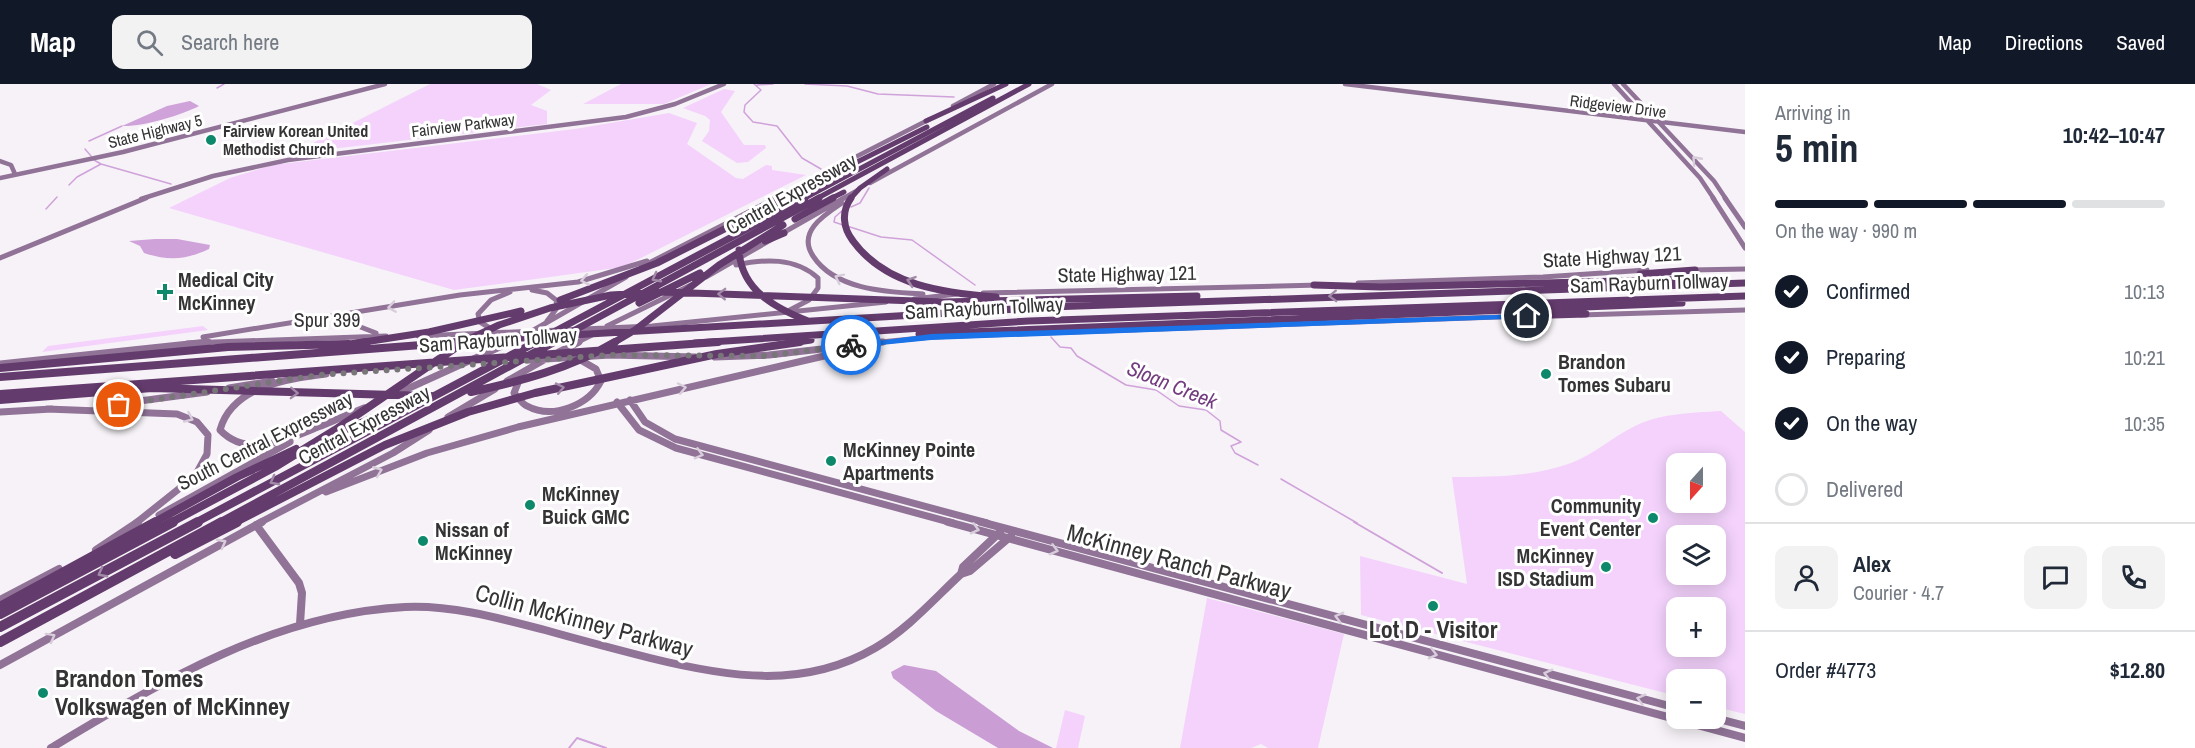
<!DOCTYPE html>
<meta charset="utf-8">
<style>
body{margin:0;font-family:"Archivo Narrow",sans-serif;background:#f2f2f3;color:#1f2937;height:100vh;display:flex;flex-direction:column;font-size:22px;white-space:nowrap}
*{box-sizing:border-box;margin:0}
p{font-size:20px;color:#747a83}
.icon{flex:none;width:33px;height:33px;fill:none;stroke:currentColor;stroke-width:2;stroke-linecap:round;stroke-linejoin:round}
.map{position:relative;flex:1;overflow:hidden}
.side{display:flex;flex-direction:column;background:#fff;width:450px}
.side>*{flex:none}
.needle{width:39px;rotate:201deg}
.controls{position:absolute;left:1666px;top:369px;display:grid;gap:12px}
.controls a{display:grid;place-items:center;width:60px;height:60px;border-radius:12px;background:#fff;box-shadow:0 3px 15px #0003;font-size:30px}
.pin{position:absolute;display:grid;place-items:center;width:51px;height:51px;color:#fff;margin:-26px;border:3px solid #fff;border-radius:50%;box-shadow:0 2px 6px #0007}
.courier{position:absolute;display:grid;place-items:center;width:60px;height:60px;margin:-30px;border:4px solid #1a73e8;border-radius:50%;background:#fff;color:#222;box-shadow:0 2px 8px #0007}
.head em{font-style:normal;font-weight:700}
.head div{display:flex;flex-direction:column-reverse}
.head{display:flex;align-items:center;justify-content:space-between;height:102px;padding:0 30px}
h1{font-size:39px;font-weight:700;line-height:45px}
.bar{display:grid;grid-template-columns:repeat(4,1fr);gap:9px 6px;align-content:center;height:72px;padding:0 30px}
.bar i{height:8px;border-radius:4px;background:#e0e1e3}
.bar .on{background:#111827}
.bar p{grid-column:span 4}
.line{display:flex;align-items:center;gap:15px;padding:0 30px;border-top:2px solid #e0e1e3}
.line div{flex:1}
.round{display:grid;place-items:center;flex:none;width:63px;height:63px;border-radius:12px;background:#f2f2f3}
ol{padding:0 30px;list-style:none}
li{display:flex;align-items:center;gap:18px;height:66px}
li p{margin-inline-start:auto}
li .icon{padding:6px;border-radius:50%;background:#111827;color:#fff;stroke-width:4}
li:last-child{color:#747a83}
li i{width:33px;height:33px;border:3px solid #e0e1e3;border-radius:50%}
header{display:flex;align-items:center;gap:36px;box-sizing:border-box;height:84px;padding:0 30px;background:#111827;color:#fff}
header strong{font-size:28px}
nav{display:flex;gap:33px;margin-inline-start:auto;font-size:21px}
.search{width:420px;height:54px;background:#f2f2f3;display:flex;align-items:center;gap:15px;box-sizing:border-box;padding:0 21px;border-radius:12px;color:#747a83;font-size:22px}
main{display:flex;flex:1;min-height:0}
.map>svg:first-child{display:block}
.green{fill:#f4d2fc;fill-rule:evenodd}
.forest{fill:#ca9dd5}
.water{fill:#d0a2da}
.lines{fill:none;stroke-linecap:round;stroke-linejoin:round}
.stream-far1{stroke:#d0a2da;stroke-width:1.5}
.stream{stroke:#d0a2da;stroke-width:2}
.secondary-far3{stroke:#907397;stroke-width:4.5}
.secondary-far2{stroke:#907397;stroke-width:5}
.secondary-far1{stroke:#907397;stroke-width:7}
.secondary{stroke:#907397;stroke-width:8}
.highway-far3{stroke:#633b6d;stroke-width:5}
.highway-far2{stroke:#633b6d;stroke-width:7}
.highway-far1{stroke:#633b6d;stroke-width:8}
.highway{stroke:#633b6d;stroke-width:10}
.oneway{stroke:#d8cedb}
.oneway2{stroke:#a189a7}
.route{fill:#1a73e8}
.done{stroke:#797679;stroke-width:6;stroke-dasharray:0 10.8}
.poi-dot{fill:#0e886a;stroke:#fff;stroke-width:2}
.labels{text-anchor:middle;stroke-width:6;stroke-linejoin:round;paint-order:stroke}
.far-street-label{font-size:16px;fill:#353335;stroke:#fff}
.far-poi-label{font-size:16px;font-weight:bold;fill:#353335;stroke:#fff;text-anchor:start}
.street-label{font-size:20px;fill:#353335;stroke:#fff}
.poi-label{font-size:20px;font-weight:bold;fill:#353335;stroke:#fff;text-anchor:start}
.water-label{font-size:21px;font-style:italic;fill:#733c80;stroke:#fff}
.near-street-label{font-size:24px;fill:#353335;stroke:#fff}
.near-poi-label{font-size:24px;font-weight:bold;fill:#353335;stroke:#fff}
</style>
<header>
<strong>Map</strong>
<div class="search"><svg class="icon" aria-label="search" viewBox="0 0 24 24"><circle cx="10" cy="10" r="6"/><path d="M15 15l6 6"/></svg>Search here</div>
<nav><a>Map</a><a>Directions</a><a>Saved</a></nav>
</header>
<main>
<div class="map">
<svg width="1745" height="664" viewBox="0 0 1745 664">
<rect width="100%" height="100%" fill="#f6f2f7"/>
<!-- green -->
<path class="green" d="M430 0H537L551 6 531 21 547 27V40L279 71 313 59Z
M621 0H711L664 20H583Z
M724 5 735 7 721 28 744 61H765L766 64 748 78 737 79 702 57 709 47 710 36 705 32 683 24Z
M669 29 697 39 687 60 736 94 743 95 766 81 772 82V86L806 91 623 183 454 206 169 124 230 94 272 81 575 45Z
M203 242 208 246 42 268 48 262Z
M1721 327 1745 348V630L1716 623V596H1677V612L1361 531 1360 472 1467 500 1452 393C1492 393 1533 393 1571 379 1595 370 1612 353 1635 342 1661 329 1692 329 1721 327ZM1677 380H1716V418H1677ZM1677 452H1716V490H1677ZM1677 524H1716V562H1677Z
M1207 514 1344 550 1318 664H1268L1261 660 1251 664H1180Z
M1065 626 1085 632 1078 664H1056Z"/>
<!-- forest -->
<path class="forest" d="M904 581 936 587 1019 647 1053 664H998L936 627 893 594 891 588Z"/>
<!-- water -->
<path class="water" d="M190 17 199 22C182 31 142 43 122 42L167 22Z
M155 155H177L210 161 209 165C186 176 168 177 144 169L140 162 129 157Z"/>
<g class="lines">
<!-- stream-far1 -->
<path class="stream-far1" d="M754 0 761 6 745 21 744 28 753 38 777 42 802 74 821 85
M805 0 847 2 878 10 954 13
M757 1 773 0
M217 4 224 0
M89 57 122 42
M85 65 91 72
M101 80 171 100
M69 101 77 93 101 80 94 76
M851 123 860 119 869 104
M46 125 57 113
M843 126 835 133 834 138 843 141
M847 142 881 153 912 156 975 201
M1051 253 1060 263 1071 264 1077 272 1126 301 1156 306 1179 322 1206 326 1220 337 1221 346 1241 358 1231 362 1235 369 1258 381
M1281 395 1357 439"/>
<!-- stream -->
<path class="stream" d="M1354 438 1442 489
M569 664 577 654 606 664"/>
<!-- secondary-far3 -->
<path class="secondary-far3" d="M1345 0 1745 48
M1614 0 1700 94 1714 115
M1623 0 1714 97 1726 115
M953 22 994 0
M0 77 11 81 15 90
M0 94 123 68 385 0
M870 99 1052 0
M141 115 213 92 288 76 626 33 675 20 724 0
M773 115 930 35
M842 115 858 106"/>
<!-- secondary-far2 -->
<path class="secondary-far2" d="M1713 114 1745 164
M1725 114 1745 143
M842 119C824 131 797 148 813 172 835 206 887 208 923 210
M0 174 146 114
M736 181C764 175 795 173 818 194V204L809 216 786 228
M643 182 776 114
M1691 186 1745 185
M706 193 844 114
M1358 199 1543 193 1647 186
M532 206 547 209 556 216 557 224 547 237
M983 209 1320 201
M914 215 957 210
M356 229 358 242 376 249
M1580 231 1745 226
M607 242 691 201
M493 246 480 238 478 230 491 216 510 208
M532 247 626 193
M418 252 652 242 886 218
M203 253 460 211 578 198 647 177
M187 259 386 252
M508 259 517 255
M576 259 592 251
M871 259 931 253 1557 231"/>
<!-- secondary-far1 -->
<path class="secondary-far1" d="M559 268 579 258
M715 273 769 271 883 258
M529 276 610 271 695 273
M0 280 208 258
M520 294 514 309C518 313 522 320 527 322 553 336 589 321 601 297L596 285 577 274
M507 297 544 276
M229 304 272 297
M396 310 511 258
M630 316 645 338 675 355 987 439
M617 318 639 346 676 364 953 439
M102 322 207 308
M47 325 177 330 197 338 208 351 207 370 195 392 136 439
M0 328 52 325
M448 333 495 305
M323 341C290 354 249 376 220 346 232 302 287 295 326 290
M321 342 364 324
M326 408 427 369 518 343 850 266
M159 431 290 358
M259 439 393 369 429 346"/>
<!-- secondary -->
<path class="secondary" d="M948 438 1745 654
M981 438 1677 624
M256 441 299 499 302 509 300 540
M96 466 138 438
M961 490 970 487 1011 452
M0 516 59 485
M0 581 262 438
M1715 634 1745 642
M51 664C161 598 273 530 405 523 453 521 499 534 545 546 580 556 615 565 650 574 727 593 803 606 875 564 908 545 934 515 961 490L963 483 1000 448"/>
<!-- highway-far3 -->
<path class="highway-far3" d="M926 37 1006 0
M783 115 927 43
M803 115 993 14
M816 115 1029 0
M830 115 844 108
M850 115 860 104 887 85"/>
<!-- highway-far2 -->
<path class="highway-far2" d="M851 114C841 128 843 144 853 157 886 202 944 209 996 213
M795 135 833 114
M750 141 775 120
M765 157 784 149
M739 166C741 206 775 224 808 237
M1640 190 1695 186
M1314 201 1381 203 1697 195
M560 216 657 179 786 114
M639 219 700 189
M1552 231 1586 230
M919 250 1682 219
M358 259 429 248 521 227
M436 259 1050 223 1745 199
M461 259 499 241 550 224 611 211 662 208 944 218 1197 212
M533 259 805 114
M551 259 819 114
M613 259 635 246 719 181 783 141
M695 259 1029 237 1745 212
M790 259 811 256"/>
<!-- highway-far1 -->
<path class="highway-far1" d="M346 261 367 258
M0 284 228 263 349 260
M0 293 461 258
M471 308C521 297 571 284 615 258
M0 310 718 258
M0 316 152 304 431 312
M339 348 403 322 414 321
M153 439 237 393 296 365
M170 439 275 383 335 346 464 258
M195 439 536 258
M219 439 554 258
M234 439 385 361 468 328 535 309 717 270 800 258"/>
<!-- highway -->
<path class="highway" d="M175 470 237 438
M0 523 156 438
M0 530 173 438
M0 543 198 438
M0 558 222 438"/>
</g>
<!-- one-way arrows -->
<defs><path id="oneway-chevron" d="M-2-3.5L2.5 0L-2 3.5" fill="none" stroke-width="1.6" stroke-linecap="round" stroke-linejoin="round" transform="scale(1.5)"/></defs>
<g class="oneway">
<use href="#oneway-chevron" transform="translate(1696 76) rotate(-132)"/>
<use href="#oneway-chevron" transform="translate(839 194) rotate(-154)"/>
<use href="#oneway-chevron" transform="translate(585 196) rotate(169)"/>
<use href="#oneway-chevron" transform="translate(392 223) rotate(171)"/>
<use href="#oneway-chevron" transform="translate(682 304) rotate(-12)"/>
<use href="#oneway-chevron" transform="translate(189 334) rotate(24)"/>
<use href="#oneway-chevron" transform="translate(699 370) rotate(15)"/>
<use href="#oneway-chevron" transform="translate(378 387) rotate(-22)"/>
<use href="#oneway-chevron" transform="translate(975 445) rotate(15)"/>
<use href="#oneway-chevron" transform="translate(222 459) rotate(-28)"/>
<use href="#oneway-chevron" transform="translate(1054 466) rotate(15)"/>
<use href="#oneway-chevron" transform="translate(1339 533) rotate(-165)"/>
<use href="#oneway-chevron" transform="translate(51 553) rotate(-29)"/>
<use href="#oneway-chevron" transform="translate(1433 570) rotate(15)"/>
<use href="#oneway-chevron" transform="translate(1548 590) rotate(-165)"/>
<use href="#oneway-chevron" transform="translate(1641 615) rotate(-165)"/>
</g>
<g class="oneway2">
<use href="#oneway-chevron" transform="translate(656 194) rotate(152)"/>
<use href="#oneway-chevron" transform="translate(911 197) rotate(-161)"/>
<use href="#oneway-chevron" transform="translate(722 210) rotate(-178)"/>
<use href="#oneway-chevron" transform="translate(1333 212) rotate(178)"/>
<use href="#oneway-chevron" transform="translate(560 304) rotate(-12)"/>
<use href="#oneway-chevron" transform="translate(294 309) rotate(2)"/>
<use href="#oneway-chevron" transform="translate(274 397) rotate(152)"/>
<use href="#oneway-chevron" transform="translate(102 489) rotate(152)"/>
</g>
<!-- route -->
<path class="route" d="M1527 230 1530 234 931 256 851 264 847 261 931 250Z"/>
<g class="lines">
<!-- done -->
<path class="done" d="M119 321 319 291 610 271 767 272 851 261"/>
</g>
<!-- markers -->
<g class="poi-dot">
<circle cx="211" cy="56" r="6"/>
<path d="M162 199h6v6h6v6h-6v6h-6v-6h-6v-6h6z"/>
<circle cx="1546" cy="290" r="6"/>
<circle cx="831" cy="377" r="6"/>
<circle cx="530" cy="421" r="6"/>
<circle cx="1653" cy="434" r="6"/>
<circle cx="423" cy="457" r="6"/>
<circle cx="1606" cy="483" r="6"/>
<circle cx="1433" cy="522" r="6"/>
<circle cx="43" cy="609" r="6"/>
</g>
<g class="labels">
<!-- far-street labels -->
<g class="far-street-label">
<text transform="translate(1618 22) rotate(7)" y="6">Ridgeview Drive</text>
<text transform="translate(463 41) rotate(-7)" y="6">Fairview Parkway</text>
<text transform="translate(155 47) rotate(-14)" y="6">State Highway 5</text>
</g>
<!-- far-poi labels -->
<g class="far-poi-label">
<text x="223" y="53">Fairview Korean United<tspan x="223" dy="18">Methodist Church</tspan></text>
</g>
<!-- street labels -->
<g class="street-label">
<text transform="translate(791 110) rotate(-29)" y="7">Central Expressway</text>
<text transform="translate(1612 173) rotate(-3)" y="7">State Highway 121</text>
<text transform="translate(1127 190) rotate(-1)" y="7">State Highway 121</text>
<text transform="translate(1649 199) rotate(-2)" y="7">Sam Rayburn Tollway</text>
<text transform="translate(984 224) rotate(-3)" y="7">Sam Rayburn Tollway</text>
<text x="327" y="243">Spur 399</text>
<text transform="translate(498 256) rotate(-4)" y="7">Sam Rayburn Tollway</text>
<text transform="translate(364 341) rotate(-28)" y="7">Central Expressway</text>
<text transform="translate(265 357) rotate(-27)" y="7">South Central Expressway</text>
</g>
<!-- poi labels -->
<g class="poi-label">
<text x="178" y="203">Medical City<tspan x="178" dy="23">McKinney</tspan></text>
<text x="1558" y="285">Brandon<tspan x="1558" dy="23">Tomes Subaru</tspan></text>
<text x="843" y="373">McKinney Pointe<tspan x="843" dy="23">Apartments</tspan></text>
<text x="542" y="417">McKinney<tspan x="542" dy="23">Buick GMC</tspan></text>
<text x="1641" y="429" text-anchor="end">Community<tspan x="1641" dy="23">Event Center</tspan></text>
<text x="435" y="453">Nissan of<tspan x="435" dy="23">McKinney</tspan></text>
<text x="1594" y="479" text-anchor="end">McKinney<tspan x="1594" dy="23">ISD Stadium</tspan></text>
</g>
<!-- water labels -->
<g class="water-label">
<text transform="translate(1172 301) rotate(22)" y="7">Sloan Creek</text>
</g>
<!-- near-street labels -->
<g class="near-street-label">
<text transform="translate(1179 478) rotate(15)" y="8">McKinney Ranch Parkway</text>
<text transform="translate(584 537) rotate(15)" y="8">Collin McKinney Parkway</text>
</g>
<!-- near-poi labels -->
<g class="near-poi-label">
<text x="1433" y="554">Lot D - Visitor</text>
<text x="55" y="603" text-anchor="start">Brandon Tomes<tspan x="55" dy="28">Volkswagen of McKinney</tspan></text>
</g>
</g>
</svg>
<div class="controls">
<a><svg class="needle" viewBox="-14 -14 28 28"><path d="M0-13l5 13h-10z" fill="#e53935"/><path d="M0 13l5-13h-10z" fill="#747a83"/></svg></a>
<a><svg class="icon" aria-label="layers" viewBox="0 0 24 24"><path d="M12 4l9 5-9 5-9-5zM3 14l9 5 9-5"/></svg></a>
<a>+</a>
<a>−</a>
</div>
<div class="pin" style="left:119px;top:321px;background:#ea580c"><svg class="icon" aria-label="bag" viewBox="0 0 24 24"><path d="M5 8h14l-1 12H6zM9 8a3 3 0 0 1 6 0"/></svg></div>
<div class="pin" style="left:1527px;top:232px;background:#1f2937"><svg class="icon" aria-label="home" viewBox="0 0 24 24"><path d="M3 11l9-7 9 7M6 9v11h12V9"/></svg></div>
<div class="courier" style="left:851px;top:261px"><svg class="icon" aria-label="bike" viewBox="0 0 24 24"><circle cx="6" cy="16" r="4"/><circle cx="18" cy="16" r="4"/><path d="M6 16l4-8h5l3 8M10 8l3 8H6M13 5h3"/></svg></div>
</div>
<section class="side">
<div class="head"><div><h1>5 min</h1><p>Arriving in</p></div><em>10:42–10:47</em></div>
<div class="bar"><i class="on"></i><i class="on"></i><i class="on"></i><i></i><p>On the way · 990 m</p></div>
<ol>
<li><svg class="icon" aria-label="check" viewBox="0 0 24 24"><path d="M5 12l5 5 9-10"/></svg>Confirmed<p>10:13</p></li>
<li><svg class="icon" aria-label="check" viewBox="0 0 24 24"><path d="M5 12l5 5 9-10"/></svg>Preparing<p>10:21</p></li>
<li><svg class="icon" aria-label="check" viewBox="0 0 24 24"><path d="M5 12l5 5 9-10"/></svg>On the way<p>10:35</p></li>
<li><i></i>Delivered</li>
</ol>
<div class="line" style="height:108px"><a class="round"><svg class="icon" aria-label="person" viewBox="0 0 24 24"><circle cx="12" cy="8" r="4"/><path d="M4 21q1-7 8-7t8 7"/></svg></a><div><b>Alex</b><p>Courier · 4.7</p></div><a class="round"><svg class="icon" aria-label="chat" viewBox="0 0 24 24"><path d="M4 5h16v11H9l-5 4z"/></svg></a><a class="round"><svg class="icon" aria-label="phone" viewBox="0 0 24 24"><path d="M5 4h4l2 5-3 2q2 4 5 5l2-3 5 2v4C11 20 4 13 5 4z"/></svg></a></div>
<div class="line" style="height:78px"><div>Order #4773</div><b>$12.80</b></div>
</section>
</main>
